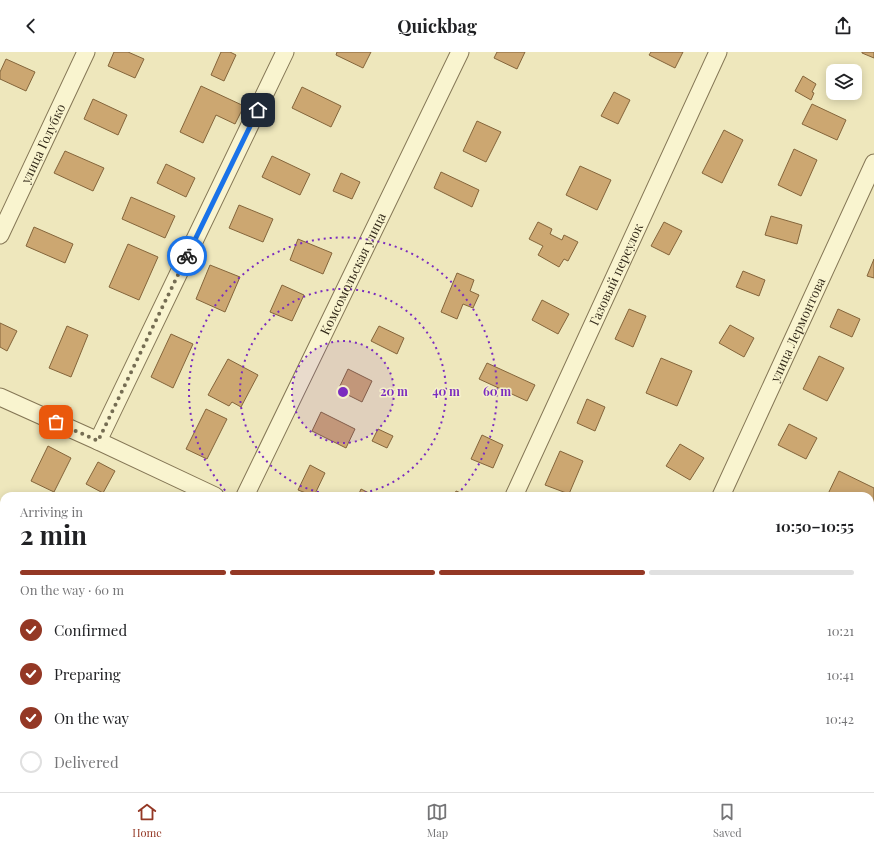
<!DOCTYPE html>
<meta charset="utf-8">
<style>
body{margin:0;font-family:"Playfair Display",serif;background:#f6f6f6;color:#202124;height:100vh;display:flex;flex-direction:column;font-size:15px;white-space:nowrap}
*{box-sizing:border-box;margin:0}
p{font-size:13px;color:#757577}
.icon{flex:none;width:22px;height:22px;fill:none;stroke:currentColor;stroke-width:2;stroke-linecap:round;stroke-linejoin:round}
.map{position:relative;flex:1;overflow:hidden}
.side{position:absolute;left:0px;top:440px;width:874px;height:300px;display:flex;flex-direction:column;background:#fff;border-radius:12px 12px 0 0;box-shadow:0 2px 10px #0003}
.side>*{flex:none}
.controls{position:absolute;left:826px;top:12px;display:grid;gap:8px}
.controls a{display:grid;place-items:center;width:36px;height:36px;border-radius:8px;background:#fff;box-shadow:0 2px 10px #0003;font-size:20px}
.pin{position:absolute;display:grid;place-items:center;width:34px;height:34px;color:#fff;margin:-17px;border-radius:8px;box-shadow:0 2px 6px #0006}
.courier{position:absolute;display:grid;place-items:center;width:40px;height:40px;margin:-20px;border:3px solid #1a73e8;border-radius:50%;background:#fff;color:#222;box-shadow:0 1px 5px #0007}
.head em{font-style:normal;font-weight:700}
.head div{display:flex;flex-direction:column-reverse}
.head{display:flex;align-items:center;justify-content:space-between;height:68px;padding:0 20px}
h1{font-size:26px;font-weight:700;line-height:30px}
.bar{display:grid;grid-template-columns:repeat(4,1fr);gap:6px 4px;align-content:center;height:48px;padding:0 20px}
.bar i{height:5px;border-radius:3px;background:#e0e0e0}
.bar .selected{background:#943825}
.bar p{grid-column:span 4}
ol{padding:0 20px;list-style:none}
li{display:flex;align-items:center;gap:12px;height:44px}
li p{margin-inline-start:auto}
li .icon{padding:4px;border-radius:50%;background:#943825;color:#fff;stroke-width:4}
li:last-child{color:#757577}
li i{width:22px;height:22px;border:2px solid #e0e0e0;border-radius:50%}
header{display:flex;justify-content:space-between;align-items:center;height:52px;padding:0 20px;background:#fff;font-size:18px;font-weight:700}
.tabs{display:flex;justify-content:space-around;align-items:center;height:56px;border-top:1px solid #e0e0e0;background:#fff;font-size:11px;color:#757577}
.tabs a{display:grid;justify-items:center;gap:2px}
.tabs .selected{color:#943825}
.map>svg:first-child{display:block}
.building{fill:#cca771;stroke:#84653b}
.lines{fill:none;stroke-linecap:round;stroke-linejoin:round}
.street-casing{stroke:#857756;stroke-width:19}
.street{stroke:#f9f4cf;stroke-width:17}
.done{stroke:#756d53;stroke-width:4;stroke-dasharray:0 7.2}
.route{stroke:#1a73e8;stroke-width:5}
.ring{fill:none;stroke:#7b2cbf;stroke-width:2;stroke-dasharray:2 4}
.labels{text-anchor:middle;stroke-width:3;stroke-linejoin:round;paint-order:stroke}
.street-label{font-size:13px;fill:#342b1b;stroke:#f5f0cb}
.centre{fill:#7b2cbf;stroke:#f5f0cb;stroke-width:2}
.ring-label{font-size:12px;text-anchor:middle;font-weight:bold;fill:#7b2cbf;stroke:#f5f0cb;stroke-width:3;stroke-linejoin:round;paint-order:stroke}
</style>
<header><svg class="icon" aria-label="back" viewBox="0 0 24 24"><path d="M15 5l-7 7 7 7"/></svg>Quickbag<svg class="icon" aria-label="share" viewBox="0 0 24 24"><path d="M12 15V3M7 8l5-5 5 5M5 13v7h14v-7"/></svg></header>
<div class="map">
<svg width="874" height="740" viewBox="0 0 874 740">
<rect width="100%" height="100%" fill="#eee7bc"/>
<!-- building -->
<path class="building" d="M114 0H128L144 7 135 26 108 14Z
M221 0H230L236 3 224 29 211 23Z
M337 0H371L363 16 336 3Z
M497 0H525L517 17 494 6Z
M651 0H683L675 16 649 3Z
M862 0H874V6L862 1Z
M6 7 35 20 26 39 0 27V20Z
M803 24 816 32 812 40 814 41 811 48 795 39Z
M201 34 244 54 235 72 216 63 203 91 180 80Z
M302 35 341 54 331 75 292 56Z
M614 40 630 48 618 72 601 64Z
M93 47 127 63 118 83 84 67Z
M812 52 846 68 837 88 802 72Z
M477 69 501 80 486 110 463 99Z
M724 78 743 88 722 131 702 121Z
M794 97 817 108 801 144 778 133Z
M65 99 104 116 93 139 54 121Z
M272 104 310 122 300 143 262 125Z
M166 112 195 126 186 145 157 131Z
M580 114 611 128 597 158 566 143Z
M441 120 479 138 472 155 434 136Z
M341 121 360 130 352 147 333 139Z
M131 145 175 164 165 186 122 167Z
M239 153 273 167 263 190 229 176Z
M771 164 802 173 797 192 765 183Z
M538 170 552 177 550 182 562 188 564 183 578 190 568 209 564 207 559 215 538 203 543 194 529 187Z
M664 170 682 179 669 203 651 194Z
M34 175 73 192 65 211 26 194Z
M298 187 332 201 323 222 290 208Z
M128 192 158 205 139 248 109 235Z
M874 207V226L867 224Z
M210 213 240 225 225 260 196 247Z
M743 219 765 228 759 244 736 235Z
M457 221 474 228 470 239 479 243 473 256 463 252 457 267 441 260Z
M282 233 304 243 292 269 270 260Z
M542 248 569 262 558 282 532 268Z
M629 257 646 264 633 295 615 287Z
M838 257 860 267 852 285 830 275Z
M0 271 17 279 7 299 0 295Z
M730 273 754 286 744 305 719 291Z
M67 274 88 283 71 325 49 316Z
M379 274 404 286 397 302 371 289Z
M171 282 193 292 173 336 151 325Z
M819 304 844 316 827 349 803 337Z
M661 306 692 319 677 354 646 341Z
M228 307 258 323 241 355 232 350 229 354 208 343Z
M487 311 535 333 527 349 479 327Z
M348 317 372 329 362 350 338 338Z
M587 347 605 355 595 379 577 371Z
M206 357 227 367 207 407 186 397Z
M321 360 355 377 346 396 312 379Z
M789 372 817 386 806 407 778 393Z
M378 377 393 384 387 396 372 389Z
M482 383 503 393 493 416 471 407Z
M680 392 704 406 690 428 666 414Z
M48 394 71 406 54 440 31 429Z
M560 399 583 409 569 442 545 433Z
M98 410 115 419 103 441 86 432Z
M310 413 325 421 314 444 298 438Z
M839 419 874 436V460L870 468V444H827Z
M361 437 375 444H358Z
M456 439 468 444H454Z
M870 658 874 660V709L870 707Z
M109 736H130L129 740H118Z
M194 736H202L211 740H192Z
M317 736H345L344 739 346 740H315Z
M521 736H543L548 738V740H519Z"/>
<g class="lines">
<defs>
<g id="street">
<path id="s1" d="M0 183 86 0"/>
<path d="M0 345 98 389 215 444"/>
<path d="M98 389 285 0"/>
<path id="s2" d="M245 444 460 0"/>
<path id="s3" d="M514 444 718 0"/>
<path id="s4" d="M721 444 874 111"/>
<path d="M0 529 4 531"/>
<path d="M0 724 4 725"/>
<path d="M26 736 35 740"/>
<path d="M436 736 444 740"/>
<path d="M837 736 845 740"/>
<path d="M596 740 598 736"/>
</g>
</defs>
<!-- street casing -->
<use href="#street" class="street-casing"/>
<!-- street -->
<use href="#street" class="street"/>
</g>
<g class="lines">
<!-- done -->
<path class="done" d="M56 370 98 389 187 204"/>
<!-- route -->
<path class="route" d="M187 204 258 58"/>
</g>
<!-- distance rings -->
<circle cx="343" cy="340" r="51" fill="#7b2cbf" fill-opacity=".12"/>
<g class="ring">
<circle cx="343" cy="340" r="51"/>
<circle cx="343" cy="340" r="103"/>
<path d="M229 443A154 154 0 1 1 457 443"/>
</g>
<g class="labels">
<!-- street labels -->
<g class="street-label">
<text dy="5" stroke="none"><textPath href="#s1" startOffset="101">улица Голубко</textPath></text>
<text dy="5" stroke="none"><textPath href="#s2" startOffset="247">Комсомольская улица</textPath></text>
<text dy="5" stroke="none"><textPath href="#s3" startOffset="244">Газовый переулок</textPath></text>
<text dy="5" stroke="none"><textPath href="#s4" startOffset="183">улица Лермонтова</textPath></text>
</g>
</g>
<circle cx="343" cy="340" r="6" class="centre"/>
<g class="ring-label">
<text x="394" y="344">20 m</text>
<text x="446" y="344">40 m</text>
<text x="497" y="344">60 m</text>
</g>
</svg>
<div class="controls">
<a><svg class="icon" aria-label="layers" viewBox="0 0 24 24"><path d="M12 4l9 5-9 5-9-5zM3 14l9 5 9-5"/></svg></a>
</div>
<div class="pin" style="left:56px;top:370px;background:#ea580c"><svg class="icon" aria-label="bag" viewBox="0 0 24 24"><path d="M5 8h14l-1 12H6zM9 8a3 3 0 0 1 6 0"/></svg></div>
<div class="pin" style="left:258px;top:58px;background:#1f2937"><svg class="icon" aria-label="home" viewBox="0 0 24 24"><path d="M3 11l9-7 9 7M6 9v11h12V9"/></svg></div>
<div class="courier" style="left:187px;top:204px"><svg class="icon" aria-label="bike" viewBox="0 0 24 24"><circle cx="6" cy="16" r="4"/><circle cx="18" cy="16" r="4"/><path d="M6 16l4-8h5l3 8M10 8l3 8H6M13 5h3"/></svg></div>
<section class="side">
<div class="head"><div><h1>2 min</h1><p>Arriving in</p></div><em>10:50–10:55</em></div>
<div class="bar"><i class="selected"></i><i class="selected"></i><i class="selected"></i><i></i><p>On the way · 60 m</p></div>
<ol>
<li><svg class="icon" aria-label="check" viewBox="0 0 24 24"><path d="M5 12l5 5 9-10"/></svg>Confirmed<p>10:21</p></li>
<li><svg class="icon" aria-label="check" viewBox="0 0 24 24"><path d="M5 12l5 5 9-10"/></svg>Preparing<p>10:41</p></li>
<li><svg class="icon" aria-label="check" viewBox="0 0 24 24"><path d="M5 12l5 5 9-10"/></svg>On the way<p>10:42</p></li>
<li><i></i>Delivered</li>
</ol>
</section>
</div>
<nav class="tabs">
<a class="selected"><svg class="icon" aria-label="home" viewBox="0 0 24 24"><path d="M3 11l9-7 9 7M6 9v11h12V9"/></svg>Home</a>
<a><svg class="icon" aria-label="map" viewBox="0 0 24 24"><path d="M3 6l6-2 6 2 6-2v14l-6 2-6-2-6 2zM9 4v14M15 6v14"/></svg>Map</a>
<a><svg class="icon" aria-label="saved" viewBox="0 0 24 24"><path d="M7 4h10v16l-5-4-5 4z"/></svg>Saved</a>
</nav>
